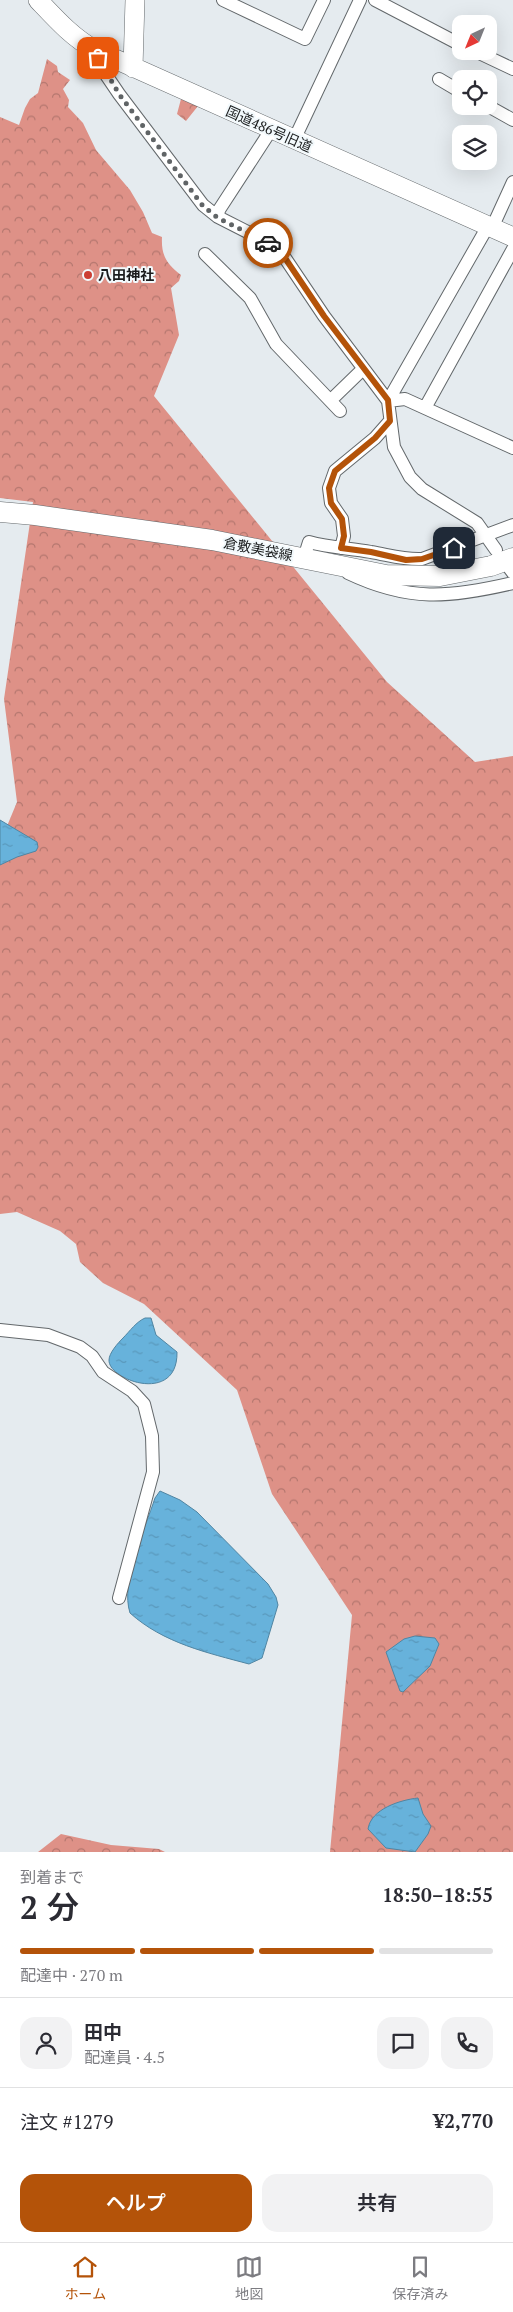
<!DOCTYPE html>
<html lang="ja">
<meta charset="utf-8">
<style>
body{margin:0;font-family:"PT Serif","Noto Sans JP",serif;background:#f2f2f3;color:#2b2b33;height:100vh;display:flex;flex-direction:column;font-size:19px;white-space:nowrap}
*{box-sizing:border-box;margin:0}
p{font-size:16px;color:#7c7c81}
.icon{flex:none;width:28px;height:28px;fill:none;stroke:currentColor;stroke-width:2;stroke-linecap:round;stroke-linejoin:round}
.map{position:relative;height:1852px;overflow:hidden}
.panel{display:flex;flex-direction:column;background:#fff;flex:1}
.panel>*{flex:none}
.needle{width:32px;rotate:223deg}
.buttons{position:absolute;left:452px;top:15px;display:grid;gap:10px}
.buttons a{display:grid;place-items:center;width:45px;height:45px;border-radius:10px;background:#fff;box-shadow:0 5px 20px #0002;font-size:25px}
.pin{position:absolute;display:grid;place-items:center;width:42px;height:42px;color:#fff;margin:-21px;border-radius:10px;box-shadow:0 2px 8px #0006}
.courier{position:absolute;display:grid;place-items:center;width:50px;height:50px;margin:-25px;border:4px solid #b45309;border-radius:50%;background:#fff;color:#222;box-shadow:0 1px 6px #0007}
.overview em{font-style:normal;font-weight:600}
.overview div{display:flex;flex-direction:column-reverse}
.overview{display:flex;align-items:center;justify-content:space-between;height:85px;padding:0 20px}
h1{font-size:32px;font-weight:600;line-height:38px}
.bar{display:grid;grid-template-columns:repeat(4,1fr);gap:8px 5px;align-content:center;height:60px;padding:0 20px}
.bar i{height:6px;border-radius:4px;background:#e1e1e2}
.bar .selected{background:#b45309}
.bar p{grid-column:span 4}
.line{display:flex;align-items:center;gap:12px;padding:0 20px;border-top:1px solid #e1e1e2}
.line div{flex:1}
.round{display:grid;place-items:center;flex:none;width:52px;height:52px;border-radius:15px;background:#f2f2f3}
.action{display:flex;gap:10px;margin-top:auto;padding:10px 20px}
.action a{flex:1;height:58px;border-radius:15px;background:#b45309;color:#fff;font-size:20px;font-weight:600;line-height:58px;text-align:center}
.action a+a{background:#f2f2f3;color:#2b2b33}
.dock{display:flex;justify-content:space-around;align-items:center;height:70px;border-top:1px solid #e1e1e2;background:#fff;font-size:14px;color:#7c7c81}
.dock a{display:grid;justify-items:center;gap:2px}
.dock .selected{color:#b45309}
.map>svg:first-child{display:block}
.forest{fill:url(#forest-crowns)}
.water{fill:url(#water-ripples);stroke:#5085a2}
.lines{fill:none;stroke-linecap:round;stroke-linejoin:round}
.street-casing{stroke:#63686b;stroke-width:14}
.secondary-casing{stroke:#63686b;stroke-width:20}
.primary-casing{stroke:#63686b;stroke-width:21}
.street{stroke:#fff;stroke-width:12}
.secondary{stroke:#fff;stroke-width:19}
.primary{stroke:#fff;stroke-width:20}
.done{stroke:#606466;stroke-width:5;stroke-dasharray:0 9}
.route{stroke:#b45309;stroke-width:6}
.poi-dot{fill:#cc3f34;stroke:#f2f9fc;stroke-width:2}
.labels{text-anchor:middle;stroke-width:4;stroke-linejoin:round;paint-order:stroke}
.street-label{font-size:14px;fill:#191b1c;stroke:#f2f9fc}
.poi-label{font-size:14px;font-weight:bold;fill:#191b1c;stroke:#f2f9fc;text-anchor:start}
</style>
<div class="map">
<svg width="513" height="1852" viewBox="0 0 513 1852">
<defs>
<pattern id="forest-crowns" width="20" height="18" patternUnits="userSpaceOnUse" patternTransform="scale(1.25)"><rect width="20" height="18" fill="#de9187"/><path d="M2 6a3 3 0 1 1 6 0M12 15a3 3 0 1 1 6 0" fill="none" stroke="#b3766e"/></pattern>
<pattern id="water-ripples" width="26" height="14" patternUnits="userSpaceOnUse" patternTransform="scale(1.25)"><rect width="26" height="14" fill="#67b2db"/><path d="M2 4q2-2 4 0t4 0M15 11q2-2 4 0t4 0" fill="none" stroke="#5998bb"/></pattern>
</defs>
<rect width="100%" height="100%" fill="#e5ebef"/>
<!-- forest -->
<path class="forest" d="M47 59 57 66 58 72 70 80 63 89 69 100 68 107 83 123 96 150 130 190 143 212 152 233 162 237C161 256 167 264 181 275L179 281 171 288 179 335 154 396 387 682 475 762 513 756V1852H330L352 1615 272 1494 237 1390 144 1304 103 1283 80 1262 76 1244 60 1231 17 1212 0 1214V843L17 802 4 699 33 502 0 498V117L19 125 25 108 30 99 38 93Z
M181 99 198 106 186 121 177 114Z
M61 1834 111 1845 159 1849 165 1852H38Z"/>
<!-- water -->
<path class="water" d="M0 820 37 842 38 847 36 851 17 857 0 865Z
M145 1318H151L156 1335 177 1352C178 1405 108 1380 109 1360 109 1353 118 1343 123 1338 130 1331 136 1322 145 1318Z
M160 1491 180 1500 197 1512 268 1584 276 1597 278 1605 262 1658 249 1664C208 1653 163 1643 130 1613 120 1582 145 1529 155 1498Z
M415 1636 435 1638 439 1644 430 1666 403 1692 400 1691 386 1652 404 1639Z
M418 1798 423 1814 431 1826 428 1834 415 1852 386 1848 368 1829C371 1809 400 1800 418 1798Z"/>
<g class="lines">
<defs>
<path id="street" d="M223 0 305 39 324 0
M375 0 461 45
M95 50 100 66 119 94 203 205 218 217 271 244 285 258 324 316 388 401
M475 51 513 69
M439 79 461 92
M488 106 513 120
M294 140 360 0
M218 217 219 210 271 130
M488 226 388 401 394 447 410 477 422 489 477 523 496 550
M492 228 513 182
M205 254 250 298 276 344 340 411
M331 400 363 369
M388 401 405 399 513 448
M425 408 513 249
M341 548 344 536 342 519 331 503 329 488 335 471 375 438 390 421
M304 558 309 542C330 548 351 548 371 552 389 555 404 560 422 559L513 525
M510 569 513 573
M348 573C409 602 449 598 513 583
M0 1330 48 1335 80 1347 92 1356 103 1372 132 1391 144 1404 152 1436 153 1472 119 1598"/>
<path id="secondary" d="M38 0C56 19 72 37 95 50L513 237
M133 68 135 0"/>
<path id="primary" d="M0 512 35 515 212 540 386 575 440 576 491 566 513 558"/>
</defs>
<!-- street casing -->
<use href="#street" class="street-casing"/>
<!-- secondary casing -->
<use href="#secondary" class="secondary-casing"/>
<!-- primary casing -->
<use href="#primary" class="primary-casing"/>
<!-- street -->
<use href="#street" class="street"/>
<!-- secondary -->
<use href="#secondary" class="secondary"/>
<!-- primary -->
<use href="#primary" class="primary"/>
</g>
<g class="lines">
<!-- done -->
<path class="done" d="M98 58 119 94 203 206 218 218 268 243"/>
<!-- route -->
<path class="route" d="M268 243 285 258 324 316 388 400 390 421 375 438 335 471 329 488 331 503 342 519 344 536 341 548 371 552 406 560 422 559 454 548"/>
</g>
<!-- markers -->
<circle class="poi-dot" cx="88" cy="275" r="5"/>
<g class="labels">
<!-- street labels -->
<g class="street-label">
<text transform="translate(269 129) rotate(24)" y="5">国道486号旧道</text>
<text transform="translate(258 549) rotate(11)" y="5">倉敷美袋線</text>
</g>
<!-- poi labels -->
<g class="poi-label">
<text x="98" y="280">八田神社</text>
</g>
</g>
</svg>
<div class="buttons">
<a><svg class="needle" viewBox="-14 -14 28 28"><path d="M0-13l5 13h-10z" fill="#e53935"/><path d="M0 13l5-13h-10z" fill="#7c7c81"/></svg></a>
<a><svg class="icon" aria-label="locate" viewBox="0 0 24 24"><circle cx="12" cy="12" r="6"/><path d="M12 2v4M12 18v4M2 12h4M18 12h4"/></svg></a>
<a><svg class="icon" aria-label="layers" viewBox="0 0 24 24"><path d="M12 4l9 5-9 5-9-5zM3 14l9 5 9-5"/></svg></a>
</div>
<div class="pin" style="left:98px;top:58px;background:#ea580c"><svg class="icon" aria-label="bag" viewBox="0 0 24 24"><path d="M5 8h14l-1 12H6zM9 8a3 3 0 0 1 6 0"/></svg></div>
<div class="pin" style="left:454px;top:548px;background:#1f2937"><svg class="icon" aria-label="home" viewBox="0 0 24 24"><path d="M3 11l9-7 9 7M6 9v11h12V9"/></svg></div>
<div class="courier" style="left:268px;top:243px"><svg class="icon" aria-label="car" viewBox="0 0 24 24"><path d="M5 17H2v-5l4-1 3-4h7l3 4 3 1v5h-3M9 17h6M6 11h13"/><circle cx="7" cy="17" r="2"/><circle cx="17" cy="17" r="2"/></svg></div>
</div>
<section class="panel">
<div class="overview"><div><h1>2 分</h1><p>到着まで</p></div><em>18:50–18:55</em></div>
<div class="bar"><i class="selected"></i><i class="selected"></i><i class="selected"></i><i></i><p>配達中 · 270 m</p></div>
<div class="line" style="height:90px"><a class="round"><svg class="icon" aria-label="person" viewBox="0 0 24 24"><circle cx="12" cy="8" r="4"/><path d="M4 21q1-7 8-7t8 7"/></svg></a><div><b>田中</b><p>配達員 · 4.5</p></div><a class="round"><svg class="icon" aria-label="chat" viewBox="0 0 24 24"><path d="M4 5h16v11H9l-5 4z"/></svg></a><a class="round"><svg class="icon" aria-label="phone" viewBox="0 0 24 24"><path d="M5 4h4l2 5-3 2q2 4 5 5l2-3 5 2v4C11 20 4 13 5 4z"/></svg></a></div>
<div class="line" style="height:65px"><div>注文 #1279</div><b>¥2,770</b></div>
<div class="action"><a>ヘルプ</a><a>共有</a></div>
</section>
<nav class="dock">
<a class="selected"><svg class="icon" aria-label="home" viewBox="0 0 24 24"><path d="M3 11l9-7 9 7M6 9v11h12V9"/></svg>ホーム</a>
<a><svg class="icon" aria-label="map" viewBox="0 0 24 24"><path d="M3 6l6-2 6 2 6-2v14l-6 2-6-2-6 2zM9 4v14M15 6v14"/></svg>地図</a>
<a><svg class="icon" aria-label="saved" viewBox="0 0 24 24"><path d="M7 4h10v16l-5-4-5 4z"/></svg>保存済み</a>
</nav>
